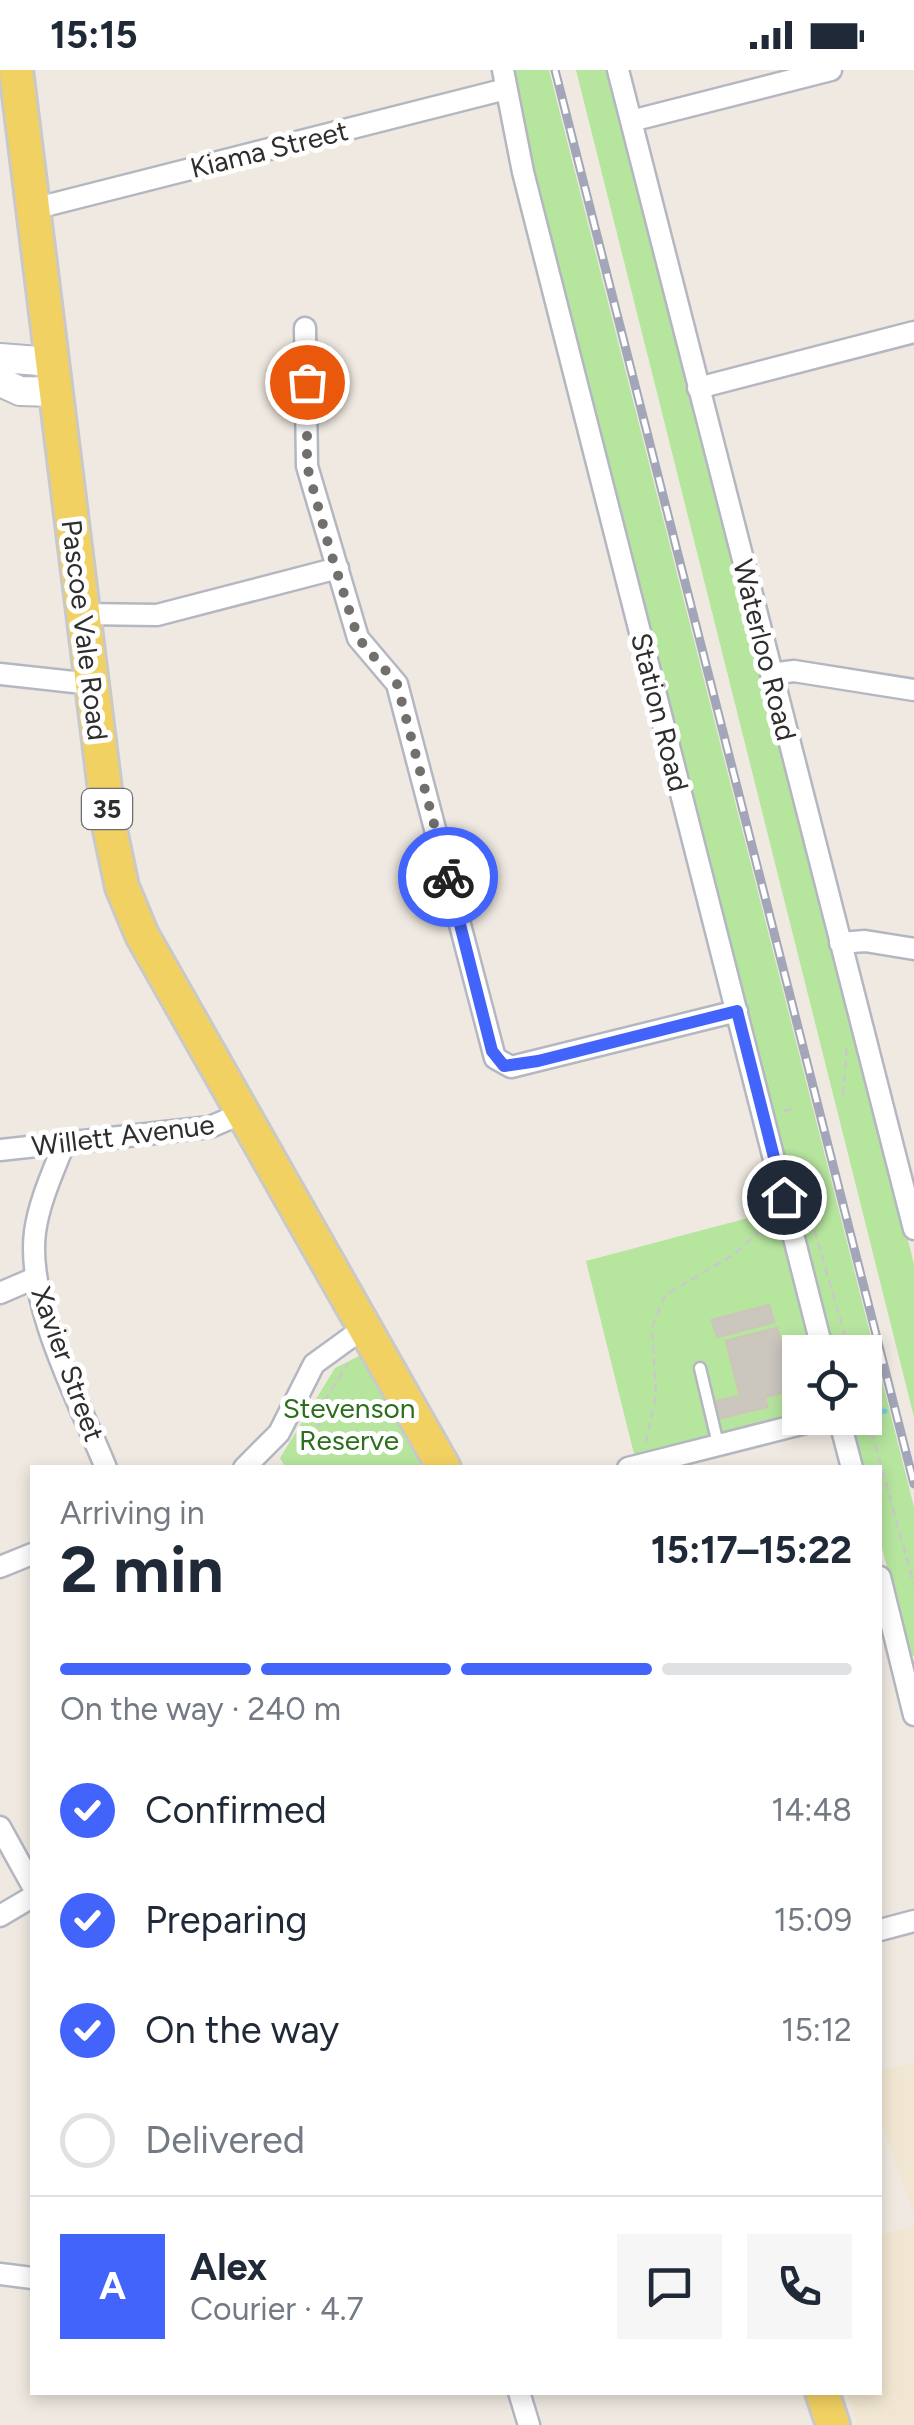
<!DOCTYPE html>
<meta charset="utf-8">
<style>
body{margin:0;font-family:Figtree,sans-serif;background:#f6f6f7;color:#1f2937;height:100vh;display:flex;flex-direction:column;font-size:38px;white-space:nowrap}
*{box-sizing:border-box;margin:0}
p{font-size:32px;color:#747a83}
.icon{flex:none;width:55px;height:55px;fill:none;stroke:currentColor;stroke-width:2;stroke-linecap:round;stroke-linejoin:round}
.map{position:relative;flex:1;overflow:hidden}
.sheet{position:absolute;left:30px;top:1395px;width:852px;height:930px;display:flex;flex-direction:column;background:#fff;border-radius:0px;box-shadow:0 5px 15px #0003}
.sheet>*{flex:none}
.tools{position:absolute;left:782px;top:1265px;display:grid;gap:20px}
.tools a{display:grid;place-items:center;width:100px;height:100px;border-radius:0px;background:#fff;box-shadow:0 5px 15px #0003;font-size:50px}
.pin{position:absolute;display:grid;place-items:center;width:85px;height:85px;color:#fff;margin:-42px;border:5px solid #fff;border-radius:50%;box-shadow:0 2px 10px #0007}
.courier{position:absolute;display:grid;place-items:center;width:100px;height:100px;margin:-50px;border:8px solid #4264fb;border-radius:50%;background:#fff;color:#222;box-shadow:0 2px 12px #0007}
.head em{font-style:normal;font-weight:700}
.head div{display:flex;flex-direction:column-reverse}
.head{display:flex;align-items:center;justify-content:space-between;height:170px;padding:0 30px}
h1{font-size:65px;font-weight:700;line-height:75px}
.bar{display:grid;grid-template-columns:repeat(4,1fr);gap:15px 10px;align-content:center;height:120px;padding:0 30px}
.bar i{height:12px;border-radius:8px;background:#e0e1e3}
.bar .on{background:#4264fb}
.bar p{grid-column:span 4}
.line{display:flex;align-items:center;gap:25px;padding:0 30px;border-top:2px solid #e0e1e3}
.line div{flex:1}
.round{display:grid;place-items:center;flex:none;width:105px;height:105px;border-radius:0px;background:#f6f6f7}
ol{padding:0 30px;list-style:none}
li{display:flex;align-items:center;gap:30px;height:110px}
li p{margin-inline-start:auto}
li .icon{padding:10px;border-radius:50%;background:#4264fb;color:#fff;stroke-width:4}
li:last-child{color:#747a83}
li i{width:55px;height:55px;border:5px solid #e0e1e3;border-radius:50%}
.status{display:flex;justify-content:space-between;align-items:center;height:70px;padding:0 50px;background:#fff;direction:ltr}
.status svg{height:28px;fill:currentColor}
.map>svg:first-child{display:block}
.education{fill:#f0e6d1}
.green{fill:#b6e59e}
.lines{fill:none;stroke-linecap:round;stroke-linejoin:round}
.stream{stroke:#75cff0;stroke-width:5}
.building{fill:#cbc7bf;stroke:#cbc5ba;stroke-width:2.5}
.lane-casing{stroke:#b4b7c1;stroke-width:15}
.street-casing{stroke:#b4b7c1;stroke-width:25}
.secondary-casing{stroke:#b4b7c1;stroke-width:32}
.primary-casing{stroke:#c9c9c9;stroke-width:38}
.path{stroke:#c9c9c9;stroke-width:2.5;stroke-dasharray:8 5;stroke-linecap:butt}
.lane{stroke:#fff;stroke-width:10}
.street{stroke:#fff;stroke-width:20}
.secondary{stroke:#fff;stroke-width:28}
.primary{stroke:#f2d163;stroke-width:32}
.rail-casing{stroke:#a3a6b8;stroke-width:9}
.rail{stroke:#fff;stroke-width:5;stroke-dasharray:15;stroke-linecap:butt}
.done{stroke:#726f6d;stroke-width:10;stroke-dasharray:0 18}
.route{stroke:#4264fb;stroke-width:12}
.labels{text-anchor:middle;stroke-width:10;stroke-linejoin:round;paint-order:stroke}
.shield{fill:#fff;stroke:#6d6d6d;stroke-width:2.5}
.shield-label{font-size:25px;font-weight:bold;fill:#2e2e2e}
.street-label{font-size:28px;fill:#2e2e2e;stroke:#fff}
.park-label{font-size:28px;fill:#2c6e1b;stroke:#fff}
</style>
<div class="status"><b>15:15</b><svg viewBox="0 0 49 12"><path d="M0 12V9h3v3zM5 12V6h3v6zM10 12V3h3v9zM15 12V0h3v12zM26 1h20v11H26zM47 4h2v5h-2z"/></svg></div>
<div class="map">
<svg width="914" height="2355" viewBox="0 0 914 2355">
<rect width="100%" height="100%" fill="#efe9e1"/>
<!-- education -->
<path class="education" d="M914 1992V2145L880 2048V2001Z
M914 2156V2355H858L848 2323 880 2322V2165Z"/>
<!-- green -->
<path class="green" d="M511 0H549L867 1251 914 1437V1586H910L880 1470V1398L861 1397 848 1348H865V1282H832L544 149Z
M576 0H608L914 1194V1347Z
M793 1136 830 1282H800V1348L637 1396 586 1191Z
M359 1286 424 1397H285L280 1388 335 1298Z"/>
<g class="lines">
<!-- stream -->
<path class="stream" d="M865 1346 885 1341
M854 1349 859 1348"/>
</g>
<!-- building -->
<path class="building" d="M769 1235 774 1252 717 1267 712 1250Z
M777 1258 793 1320 765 1327 767 1337 721 1348 717 1331 740 1326 726 1271Z"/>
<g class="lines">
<defs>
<path id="lane" d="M700 1298 718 1374"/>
<path id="street" d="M503 0 523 102 823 1282
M618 0 914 1159
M631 51 831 0
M33 139 506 19
M305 258 307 396 358 568 397 614 495 988 511 997 737 941
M698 318 914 262
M83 544 157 545 338 498
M0 604 92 614
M771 604 794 601 914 620
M840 873 865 871 914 879
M64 1074C53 1102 39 1132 35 1162 26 1234 79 1331 106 1398
M0 1080 210 1057 243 1043
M0 1223 35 1208
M839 1348 852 1398
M244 1398 279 1363 314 1294 365 1257
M628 1398 825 1348
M0 1497 32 1484
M880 1507 914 1645
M0 1757 32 1815
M0 1846 32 1827
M880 1860 914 1851
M0 2204 32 2208
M519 2322 529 2355"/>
<path id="secondary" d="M0 288 52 292
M0 312 20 321 55 322"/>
<path id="primary" d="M16 0 110 760 122 817 142 865 444 1398
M822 2322 833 2355"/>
</defs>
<!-- lane casing -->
<use href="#lane" class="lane-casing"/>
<!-- street casing -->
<use href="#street" class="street-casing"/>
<!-- secondary casing -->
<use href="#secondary" class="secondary-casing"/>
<!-- primary casing -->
<use href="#primary" class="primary-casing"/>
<!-- path -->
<path class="path" d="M843 1025 847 974
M784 1041 794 1038
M807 1135 850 1282
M865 1337 914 1515
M299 1369H307L317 1363 325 1330 348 1294
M646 1373 656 1325 652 1257 665 1225 733 1185 771 1151
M271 1396 281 1398"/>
<!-- lane -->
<use href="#lane" class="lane"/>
<!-- street -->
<use href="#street" class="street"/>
<!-- secondary -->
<use href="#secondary" class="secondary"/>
<!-- primary -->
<use href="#primary" class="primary"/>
<defs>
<path id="rail" d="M555 0 914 1414"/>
</defs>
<!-- rail casing -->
<use href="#rail" class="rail-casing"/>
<!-- rail -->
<use href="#rail" class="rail"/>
</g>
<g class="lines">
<!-- done -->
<path class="done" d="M307 312V396L329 477 358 568 397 614 448 807"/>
<!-- route -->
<path class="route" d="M448 807 492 981 504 996 538 991 737 941 784 1127"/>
</g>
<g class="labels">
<!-- shield labels -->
<rect class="shield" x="82" y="719" width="50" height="40" rx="8"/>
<g class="shield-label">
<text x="107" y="748">35</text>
</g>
<!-- street labels -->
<g class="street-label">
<text transform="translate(269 79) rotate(-14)" y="10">Kiama Street</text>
<text transform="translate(85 560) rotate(83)" y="10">Pascoe Vale Road</text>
<text transform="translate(765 580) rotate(76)" y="10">Waterloo Road</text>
<text transform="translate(660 642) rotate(76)" y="10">Station Road</text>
<text transform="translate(123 1065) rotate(-7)" y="10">Willett Avenue</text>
<text transform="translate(68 1294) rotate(70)" y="10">Xavier Street</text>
</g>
<!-- park labels -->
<g class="park-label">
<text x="349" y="1348">Stevenson<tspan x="349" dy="32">Reserve</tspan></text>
</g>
</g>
</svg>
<div class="tools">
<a><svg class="icon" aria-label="locate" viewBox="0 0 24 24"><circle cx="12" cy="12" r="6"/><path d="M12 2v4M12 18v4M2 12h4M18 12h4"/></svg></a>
</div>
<div class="pin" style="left:307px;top:312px;background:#ea580c"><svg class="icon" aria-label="bag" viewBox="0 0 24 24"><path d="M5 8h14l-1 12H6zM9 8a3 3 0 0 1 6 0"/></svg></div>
<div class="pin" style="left:784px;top:1127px;background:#1f2937"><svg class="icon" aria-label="home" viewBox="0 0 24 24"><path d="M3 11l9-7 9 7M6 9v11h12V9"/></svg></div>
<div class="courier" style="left:448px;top:807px"><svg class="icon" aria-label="bike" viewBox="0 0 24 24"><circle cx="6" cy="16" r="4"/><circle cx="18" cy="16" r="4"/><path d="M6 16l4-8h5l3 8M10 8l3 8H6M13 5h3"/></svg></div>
<section class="sheet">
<div class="head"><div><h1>2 min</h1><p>Arriving in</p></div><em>15:17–15:22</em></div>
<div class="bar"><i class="on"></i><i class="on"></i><i class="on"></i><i></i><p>On the way · 240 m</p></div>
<ol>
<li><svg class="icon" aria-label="check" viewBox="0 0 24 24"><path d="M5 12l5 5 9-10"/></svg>Confirmed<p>14:48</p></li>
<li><svg class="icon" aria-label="check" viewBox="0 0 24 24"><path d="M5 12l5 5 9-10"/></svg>Preparing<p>15:09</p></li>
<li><svg class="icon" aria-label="check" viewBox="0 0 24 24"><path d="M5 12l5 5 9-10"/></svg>On the way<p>15:12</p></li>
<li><i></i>Delivered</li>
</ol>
<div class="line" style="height:180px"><b class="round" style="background:#4264fb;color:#fff">A</b><div><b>Alex</b><p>Courier · 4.7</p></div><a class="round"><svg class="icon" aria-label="chat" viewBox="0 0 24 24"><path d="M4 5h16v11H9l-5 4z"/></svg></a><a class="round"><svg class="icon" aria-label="phone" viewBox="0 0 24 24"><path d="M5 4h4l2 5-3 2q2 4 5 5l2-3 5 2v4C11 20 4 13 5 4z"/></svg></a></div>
</section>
</div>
